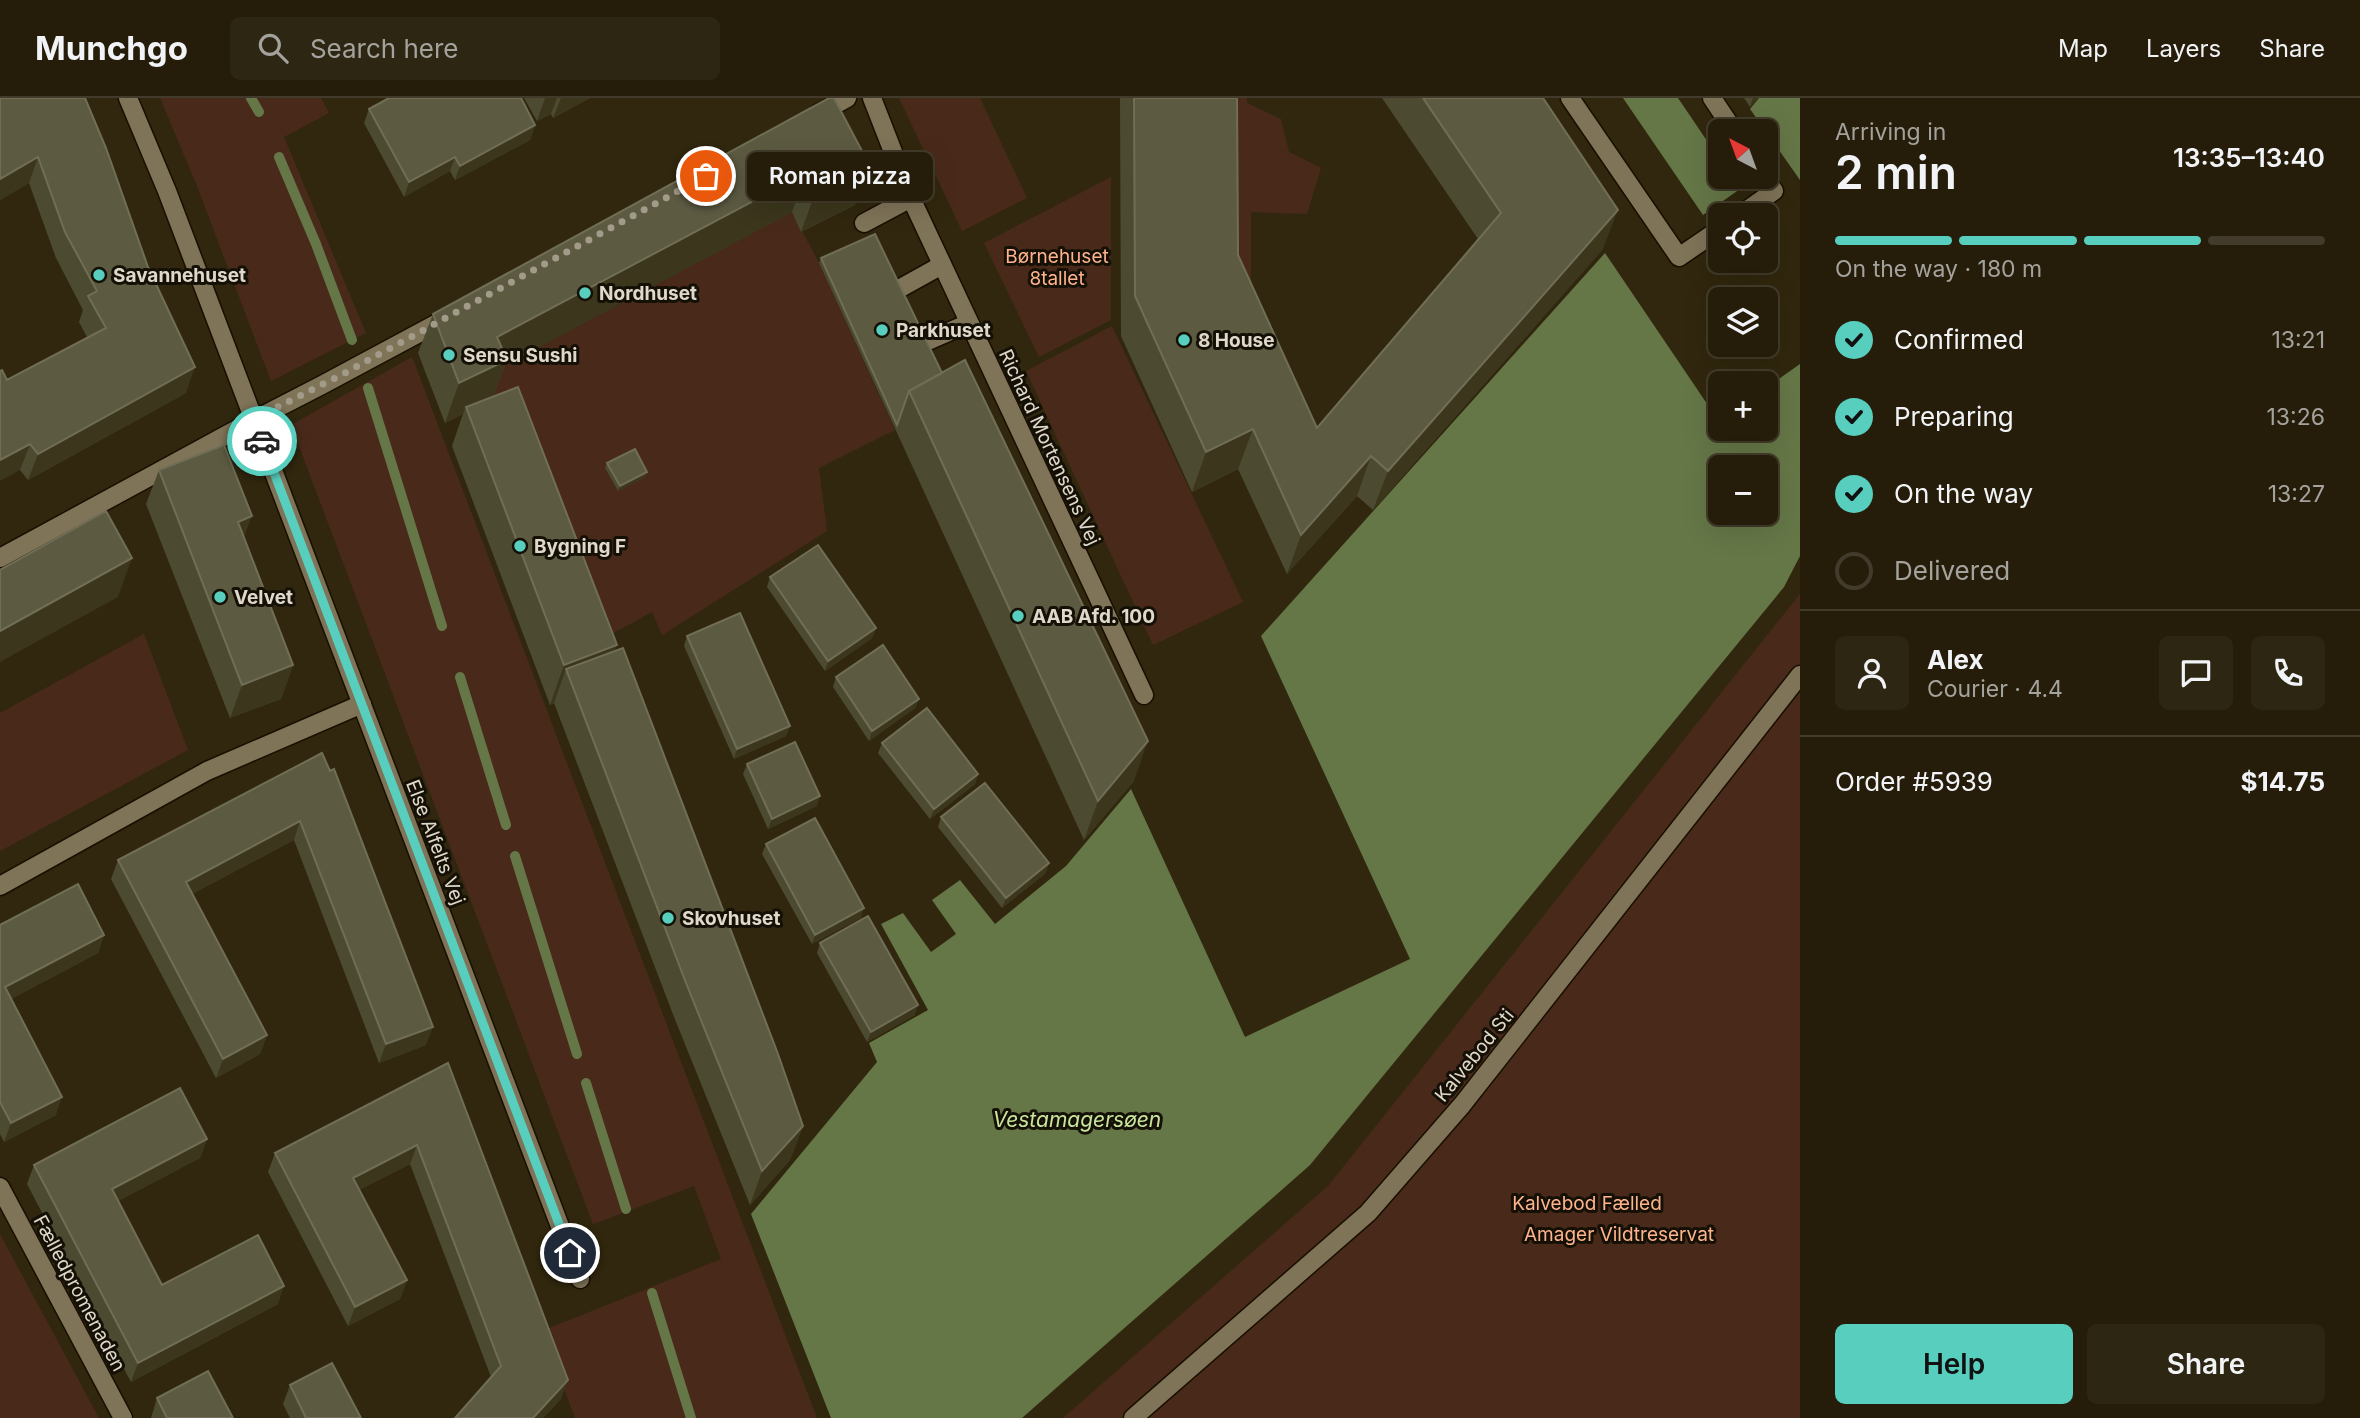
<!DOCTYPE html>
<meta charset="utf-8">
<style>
body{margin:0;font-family:Inter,sans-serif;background:#2d2613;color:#f1f3f6;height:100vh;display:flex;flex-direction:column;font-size:26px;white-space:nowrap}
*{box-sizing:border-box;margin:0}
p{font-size:23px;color:#a3a29c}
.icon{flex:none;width:38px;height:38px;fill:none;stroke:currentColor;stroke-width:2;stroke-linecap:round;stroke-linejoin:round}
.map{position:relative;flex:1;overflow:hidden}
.drawer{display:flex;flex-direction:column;background:#251d0a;width:560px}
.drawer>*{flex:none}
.needle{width:46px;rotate:319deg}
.tools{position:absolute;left:1708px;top:21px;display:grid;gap:14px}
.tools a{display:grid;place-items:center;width:70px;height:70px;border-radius:10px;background:#251d0a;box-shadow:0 7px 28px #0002,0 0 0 2px #423b2b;font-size:35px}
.pin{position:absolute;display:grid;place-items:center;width:60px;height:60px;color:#fff;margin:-30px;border:4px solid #fff;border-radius:50%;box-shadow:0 2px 7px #0007}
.courier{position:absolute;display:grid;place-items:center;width:70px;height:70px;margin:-35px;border:5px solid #58cebf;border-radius:50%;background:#fff;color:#222;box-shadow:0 2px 9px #0007}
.bubble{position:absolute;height:49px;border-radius:10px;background:#251d0a;box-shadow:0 7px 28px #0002,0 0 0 2px #423b2b;font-size:23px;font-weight:600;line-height:49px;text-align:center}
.head em{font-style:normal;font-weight:600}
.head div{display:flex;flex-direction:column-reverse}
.head{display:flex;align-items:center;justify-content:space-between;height:119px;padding:0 35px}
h1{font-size:46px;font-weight:600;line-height:52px}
.bar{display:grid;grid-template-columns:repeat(4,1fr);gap:10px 7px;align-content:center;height:84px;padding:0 35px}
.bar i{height:9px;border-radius:5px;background:#423b2b}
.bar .on{background:#58cebf}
.bar p{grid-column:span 4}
.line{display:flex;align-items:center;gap:18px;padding:0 35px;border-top:2px solid #423b2b}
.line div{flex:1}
.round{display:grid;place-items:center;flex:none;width:74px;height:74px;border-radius:10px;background:#2d2613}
ol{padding:0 35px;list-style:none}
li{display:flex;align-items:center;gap:21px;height:77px}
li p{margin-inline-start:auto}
li .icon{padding:7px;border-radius:50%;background:#58cebf;color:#111;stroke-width:4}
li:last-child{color:#a3a29c}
li i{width:38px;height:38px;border:4px solid #423b2b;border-radius:50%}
.action{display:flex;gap:14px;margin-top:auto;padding:14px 35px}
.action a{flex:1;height:80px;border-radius:10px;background:#58cebf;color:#111;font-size:28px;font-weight:600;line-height:80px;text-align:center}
.action a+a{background:#2d2613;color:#f1f3f6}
header{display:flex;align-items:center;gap:42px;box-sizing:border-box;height:98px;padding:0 35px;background:#251d0a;border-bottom:2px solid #423b2b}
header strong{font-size:33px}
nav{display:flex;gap:38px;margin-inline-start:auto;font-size:24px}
.search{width:490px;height:63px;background:#2d2613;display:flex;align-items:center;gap:18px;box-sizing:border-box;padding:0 24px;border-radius:10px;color:#a3a29c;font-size:26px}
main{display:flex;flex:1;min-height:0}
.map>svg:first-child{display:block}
.green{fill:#492a1a}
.water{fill:#657747;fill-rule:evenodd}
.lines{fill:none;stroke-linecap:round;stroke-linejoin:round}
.stream{stroke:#657747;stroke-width:10}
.lane-casing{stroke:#190f00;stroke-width:21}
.street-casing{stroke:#190f00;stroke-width:21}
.lane{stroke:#7f7358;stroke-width:18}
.street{stroke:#7f7358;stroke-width:18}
.wall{fill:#4c4b31}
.shaded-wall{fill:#3b361c}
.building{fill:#5c5a41;stroke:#716e57;stroke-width:2}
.done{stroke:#a39b89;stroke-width:7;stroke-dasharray:0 12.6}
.route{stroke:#58cebf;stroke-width:9}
.poi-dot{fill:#58cebf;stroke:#151006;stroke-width:2.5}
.labels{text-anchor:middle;stroke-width:6;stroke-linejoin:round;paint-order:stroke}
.park-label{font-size:19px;fill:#feb38d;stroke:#151006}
.poi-label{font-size:19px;font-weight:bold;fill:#e0d9cb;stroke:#151006;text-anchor:start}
.street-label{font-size:19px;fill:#e0d9cb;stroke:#151006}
.water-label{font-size:21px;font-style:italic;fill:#c8e59b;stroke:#151006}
</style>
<header>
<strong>Munchgo</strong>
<div class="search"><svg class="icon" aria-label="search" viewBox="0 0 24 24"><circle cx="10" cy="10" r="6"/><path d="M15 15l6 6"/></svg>Search here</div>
<nav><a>Map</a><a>Layers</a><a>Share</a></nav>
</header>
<main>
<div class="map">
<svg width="1800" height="1320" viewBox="0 0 1800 1320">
<rect width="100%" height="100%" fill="#31270e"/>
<!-- green -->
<path class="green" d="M160 0H321L329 15 284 39 366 235 271 283 197 88Z
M899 0H980L1027 100 962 133Z
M1231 0H1247V5L1281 21 1289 54 1321 70 1307 116 1251 114V199L1233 200Z
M1111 79V222L1039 259 984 145Z
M792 114 819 165 895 332 819 370 827 433 662 537 652 514 588 549 483 279Z
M1112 228 1243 504 1153 547 1026 273Z
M412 259 817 1320H575L542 1233 721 1161 694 1088 593 1126 291 327Z
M1800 496V1320H1063L1328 1088Z
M144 536 188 652 0 753V615Z
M0 1136 99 1320H0Z"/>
<!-- water -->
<path class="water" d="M1623 0H1678L1720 62V79H1732L1740 91 1703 117Z
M1759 0H1800V82L1750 11Z
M1605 155 1718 322 1720 321V331H1766V290L1800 266V458L1784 489 1310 1067 1022 1320H831L751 1116 877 964 869 945 928 912 881 826 903 815 931 854 956 836 932 802 960 782 995 826 1066 768 1131 691 1245 939 1410 861 1261 538ZM1720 369H1766V415H1720Z"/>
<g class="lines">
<!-- stream -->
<path class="stream" d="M251 0 259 14
M279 59 316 146 352 242
M368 290 442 528
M460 579 506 727
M515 758 577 956
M586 985 626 1111
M652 1195 691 1320"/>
<defs>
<path id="lane" d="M864 125 911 100
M897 192 942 167
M923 245 969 225
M0 788 207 673 362 606
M1133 1320 1368 1115 1462 1007 1800 577"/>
<path id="street" d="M128 0 167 93 580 1181
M872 0 911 100 1144 597
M1570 0 1679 159 1720 131
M1712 0 1734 33
M818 16 847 0
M1740 117 1774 93 1764 79
M0 460 254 322 322 287 447 220
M0 1089 123 1320"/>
</defs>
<!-- lane casing -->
<use href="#lane" class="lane-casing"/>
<!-- street casing -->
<use href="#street" class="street-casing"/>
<!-- lane -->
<use href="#lane" class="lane"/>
<!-- street -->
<use href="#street" class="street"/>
</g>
<!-- wall -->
<path class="wall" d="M0 0H85L186 295 28 382 20 372 7 282 87 239 79 224 83 212 56 160 29 85 0 102Z
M524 0H590L553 20 551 16 537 23Z
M829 0 870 68 855 107 801 134 792 114 505 267 493 298 614 553 803 1028 790 1062 750 1107 674 919 554 605 550 607 452 348 463 316 445 325 418 255 433 216Z
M1120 0H1237L1238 157 1317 330 1478 141 1382 0H1543L1603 151 1373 412 1357 398 1287 476 1238 371 1192 394 1121 238Z
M1744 0H1758L1750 9Z
M369 11 535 27 530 42 455 82 450 73 404 99 364 25Z
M875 136 1134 683 1084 742 819 165 821 160Z
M607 365 647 374 645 379 618 393 605 370Z
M159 372 244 440 293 567 281 601 230 620 146 406Z
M770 479 876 530 872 540 825 573 767 489Z
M687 538 790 628 786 638 734 661 684 548Z
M836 579 919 601 915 610 869 643 833 589Z
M882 645 978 676 975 686 930 721 878 655Z
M322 655 426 947 379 965 294 742 192 796 267 937 260 956 216 980 111 781 118 762Z
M747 666 817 708 768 731 743 676Z
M941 719 1046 775 1002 810 938 729Z
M766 746 861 820 812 846 762 756Z
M0 827 104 837 98 855 11 901 56 1017 4 1044 0 1036Z
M820 845 915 917 867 944 817 855Z
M448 965 561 1301 543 1320H455L491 1279 410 1066 359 1092 407 1182 400 1201 348 1228 268 1074 275 1055Z
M207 1041 200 1060 118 1103 162 1187 278 1206 131 1284 27 1086 34 1067Z
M290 1287 361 1320H290L283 1306Z
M157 1300 233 1320H151Z"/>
<!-- shaded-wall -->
<path class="shaded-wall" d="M545 0H557L551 16 537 23Z
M561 0H590L553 20Z
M1753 0H1758L1750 9Z
M535 27 530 42 455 82 460 68Z
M38 59 29 85 0 102V81Z
M455 59 450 73 404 99 409 84Z
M870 68 855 107 801 134 815 95Z
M806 75 792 114 505 267 492 301 466 309 463 316 445 325 459 285 497 239Z
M1618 112 1603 151 1373 412 1388 373Z
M195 269 186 295 28 382 38 356Z
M1253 331 1238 371 1192 394 1206 354Z
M30 346 20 372 0 383V362Z
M1371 358 1357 398 1287 476 1301 437Z
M647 374 645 379 618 393 620 388Z
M252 418 239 452 238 424Z
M132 460 118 499 0 564V533Z
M876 530 872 540 825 573 828 563Z
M617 547 602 586 566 571 554 605 550 607 564 567Z
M293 567 281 601 230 620 242 587Z
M919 601 915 610 869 643 872 633Z
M790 628 786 638 734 661 737 651Z
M1148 643 1134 683 1084 742 1098 703Z
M978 676 975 686 930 721 934 711Z
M820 698 817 708 768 731 772 721Z
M300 723 294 742 179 803 186 784Z
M1049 765 1046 775 1002 810 1006 800Z
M864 810 861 820 812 846 815 837Z
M104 837 98 855 0 907 5 889Z
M918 907 915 917 867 944 871 934Z
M433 929 426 947 379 965 386 946Z
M267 937 260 956 216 980 223 961Z
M62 999 56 1017 4 1044 11 1025Z
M803 1028 790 1062 750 1107 762 1073Z
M207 1041 200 1060 105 1110 112 1091Z
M417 1047 410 1066 346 1099 353 1080Z
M407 1182 400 1201 348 1228 355 1209Z
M284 1188 278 1206 131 1284 138 1265Z
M568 1282 561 1301 543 1320H533Z"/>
<!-- building -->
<path class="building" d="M0 0H85L106 50 148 169 195 269 38 356 30 346 0 362V273L2 272 7 282 106 230 88 198 97 193 65 134 38 59 0 81Z
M389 0H521L535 27 460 68 455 59 409 84 369 11Z
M829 0H834L870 68 815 95 806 75 497 239 507 262 459 285 433 216Z
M1134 0H1237L1238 157 1317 330 1501 115 1423 0H1543L1618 112 1388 373 1371 358 1301 437 1253 331 1206 354 1135 198Z
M875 136 942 275 909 293 897 327 821 160Z
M965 262 1148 643 1098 703 909 293Z
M518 289 617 547 564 567 466 309Z
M224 347 252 418 238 424 293 567 242 587 159 372Z
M635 351 647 374 620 388 607 365Z
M106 413 132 460 0 533V472Z
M818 447 876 530 828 563 770 479Z
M740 515 790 628 737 651 687 538Z
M883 547 919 601 872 633 836 579Z
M623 550 778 956 803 1028 762 1073 686 885 566 571Z
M927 610 978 676 934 711 882 645Z
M795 644 820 698 772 721 747 666Z
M322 655 330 673 334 671 433 929 386 946 300 723 186 784 267 937 223 961 118 762Z
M985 685 1049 765 1006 800 941 719Z
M815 720 864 810 815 837 766 746Z
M78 786 104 837 5 889 62 999 11 1025 0 1004V827Z
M868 818 918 907 871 934 820 845Z
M448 965 568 1282 533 1320H455L501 1268 417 1047 353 1080 407 1182 355 1209 275 1055Z
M180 990 207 1041 112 1091 162 1187 258 1137 284 1188 138 1265 34 1067Z
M332 1265 361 1320H306L290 1287Z
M208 1273 233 1320H167L157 1300Z"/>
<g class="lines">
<!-- done -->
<path class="done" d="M262 343 254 321 343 276 706 78"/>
<!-- route -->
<path class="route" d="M262 343 570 1155"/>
</g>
<!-- markers -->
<g class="poi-dot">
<circle cx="99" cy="177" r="7"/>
<circle cx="585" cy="195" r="7"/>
<circle cx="882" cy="232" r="7"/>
<circle cx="1184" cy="242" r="7"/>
<circle cx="449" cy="257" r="7"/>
<circle cx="520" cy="448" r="7"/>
<circle cx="220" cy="499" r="7"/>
<circle cx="1018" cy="518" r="7"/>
<circle cx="668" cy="820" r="7"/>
</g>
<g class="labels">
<!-- park labels -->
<g class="park-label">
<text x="1057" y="165">Børnehuset<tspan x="1057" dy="22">8tallet</tspan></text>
<text x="1587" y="1112">Kalvebod Fælled</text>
<text x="1619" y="1143">Amager Vildtreservat</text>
</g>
<!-- poi labels -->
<g class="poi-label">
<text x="113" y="184">Savannehuset</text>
<text x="599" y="202">Nordhuset</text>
<text x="896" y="239">Parkhuset</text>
<text x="1198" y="249">8 House</text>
<text x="463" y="264">Sensu Sushi</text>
<text x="534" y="455">Bygning F</text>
<text x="234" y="506">Velvet</text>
<text x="1032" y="525">AAB Afd. 100</text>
<text x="682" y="827">Skovhuset</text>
</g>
<!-- street labels -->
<g class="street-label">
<text transform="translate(1050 349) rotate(65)" y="7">Richard Mortensens Vej</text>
<text transform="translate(436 744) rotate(69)" y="7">Else Alfelts Vej</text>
<text transform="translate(1474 957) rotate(-51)" y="7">Kalvebod Sti</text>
<text transform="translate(80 1195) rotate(62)" y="7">Fælledpromenaden</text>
</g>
<!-- water labels -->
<g class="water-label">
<text x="1077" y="1029">Vestamagersøen</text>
</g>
</g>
</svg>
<div class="tools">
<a><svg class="needle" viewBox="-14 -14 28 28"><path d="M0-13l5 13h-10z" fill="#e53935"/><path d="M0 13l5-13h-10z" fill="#a3a29c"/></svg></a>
<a><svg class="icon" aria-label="locate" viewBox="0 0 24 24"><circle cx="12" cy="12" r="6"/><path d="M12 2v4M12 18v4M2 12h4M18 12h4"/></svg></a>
<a><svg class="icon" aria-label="layers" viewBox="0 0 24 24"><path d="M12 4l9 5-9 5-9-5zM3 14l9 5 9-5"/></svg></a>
<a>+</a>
<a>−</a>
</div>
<div class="pin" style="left:706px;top:78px;background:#ea580c"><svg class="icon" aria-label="bag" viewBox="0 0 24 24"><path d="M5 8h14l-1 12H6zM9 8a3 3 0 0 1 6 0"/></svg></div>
<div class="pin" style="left:570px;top:1155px;background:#1f2937"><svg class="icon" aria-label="home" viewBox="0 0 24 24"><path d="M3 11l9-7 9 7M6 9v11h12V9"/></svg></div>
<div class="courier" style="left:262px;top:343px"><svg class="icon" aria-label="car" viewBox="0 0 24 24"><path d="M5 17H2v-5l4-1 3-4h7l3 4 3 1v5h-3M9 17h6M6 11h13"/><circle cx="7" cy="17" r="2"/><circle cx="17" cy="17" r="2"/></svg></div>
<div class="bubble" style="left:747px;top:54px;width:186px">Roman pizza</div>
</div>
<section class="drawer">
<div class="head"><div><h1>2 min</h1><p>Arriving in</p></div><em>13:35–13:40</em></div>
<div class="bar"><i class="on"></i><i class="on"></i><i class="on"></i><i></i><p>On the way · 180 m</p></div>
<ol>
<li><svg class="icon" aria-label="check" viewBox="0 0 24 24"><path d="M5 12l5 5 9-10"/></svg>Confirmed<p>13:21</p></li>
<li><svg class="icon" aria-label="check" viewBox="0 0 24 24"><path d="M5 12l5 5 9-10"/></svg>Preparing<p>13:26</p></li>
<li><svg class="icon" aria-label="check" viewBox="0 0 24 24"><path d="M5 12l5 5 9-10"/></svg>On the way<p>13:27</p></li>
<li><i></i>Delivered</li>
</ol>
<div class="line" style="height:126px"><a class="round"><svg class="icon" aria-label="person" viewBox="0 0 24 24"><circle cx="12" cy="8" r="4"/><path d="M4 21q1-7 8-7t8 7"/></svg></a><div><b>Alex</b><p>Courier · 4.4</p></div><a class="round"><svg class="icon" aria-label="chat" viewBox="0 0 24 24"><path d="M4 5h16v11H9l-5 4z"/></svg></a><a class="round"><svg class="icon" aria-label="phone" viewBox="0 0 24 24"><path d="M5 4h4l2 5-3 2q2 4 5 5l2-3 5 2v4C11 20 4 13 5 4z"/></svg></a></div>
<div class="line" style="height:91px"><div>Order #5939</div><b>$14.75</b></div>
<div class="action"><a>Help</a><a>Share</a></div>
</section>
</main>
